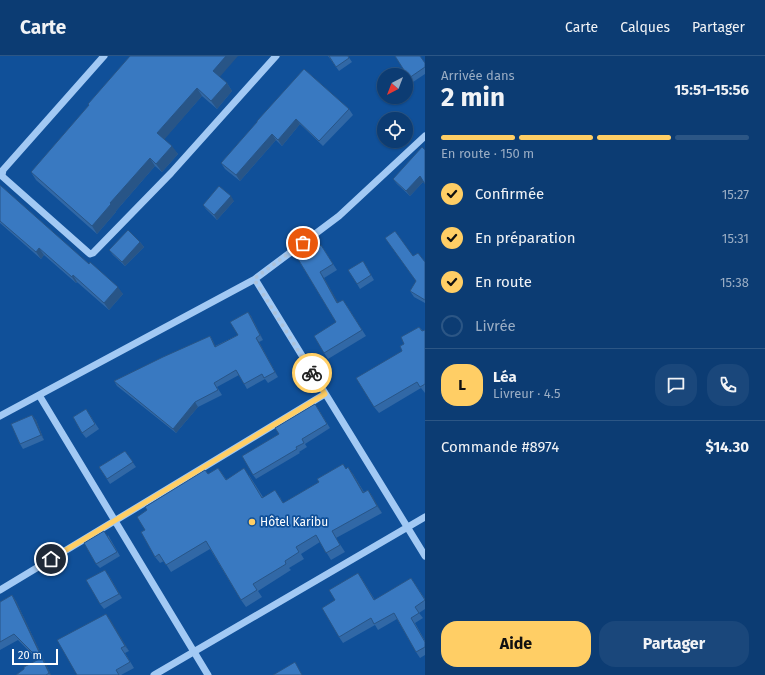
<!DOCTYPE html>
<html lang="fr">
<meta charset="utf-8">
<style>
body{margin:0;font-family:"Fira Sans",sans-serif;background:#1a477b;color:#f1f3f6;height:100vh;display:flex;flex-direction:column;font-size:15px;white-space:nowrap}
*{box-sizing:border-box;margin:0}
p{font-size:13px;color:#9aadc4}
.icon{flex:none;width:22px;height:22px;fill:none;stroke:currentColor;stroke-width:2;stroke-linecap:round;stroke-linejoin:round}
.map{position:relative;flex:1;overflow:hidden}
.details{display:flex;flex-direction:column;background:#0c3c73;width:340px}
.details>*{flex:none}
.needle{width:26px;rotate:222deg}
.buttons{position:absolute;left:377px;top:12px;display:grid;gap:8px}
.buttons a{display:grid;place-items:center;width:36px;height:36px;border-radius:50%;background:#0c3c73;box-shadow:0 1px 3px #0004,0 0 0 1px #2c5685;font-size:20px}
.scale{position:absolute;left:12px;bottom:10px;width:46px;box-sizing:border-box;padding-left:4px;border:2px solid #fff;border-top:0;font-size:11px;line-height:14px;white-space:nowrap;color:#fff;-webkit-text-stroke:3px #105099;paint-order:stroke}
.pin{position:absolute;display:grid;place-items:center;width:34px;height:34px;color:#fff;margin:-17px;border:2px solid #fff;border-radius:50%;box-shadow:0 1px 4px #0007}
.courier{position:absolute;display:grid;place-items:center;width:40px;height:40px;margin:-20px;border:3px solid #ffce65;border-radius:50%;background:#fff;color:#222;box-shadow:0 1px 5px #0007}
.headline em{font-style:normal;font-weight:700}
.headline div{display:flex;flex-direction:column-reverse}
.headline{display:flex;align-items:center;justify-content:space-between;height:68px;padding:0 16px}
h1{font-size:26px;font-weight:700;line-height:30px}
.bar{display:grid;grid-template-columns:repeat(4,1fr);gap:6px 4px;align-content:center;height:48px;padding:0 16px}
.bar i{height:5px;border-radius:3px;background:#2c5685}
.bar .current{background:#ffce65}
.bar p{grid-column:span 4}
.line{display:flex;align-items:center;gap:10px;padding:0 16px;border-top:1px solid #2c5685}
.line div{flex:1}
.round{display:grid;place-items:center;flex:none;width:42px;height:42px;border-radius:16px;background:#1a477b}
ol{padding:0 16px;list-style:none}
li{display:flex;align-items:center;gap:12px;height:44px}
li p{margin-inline-start:auto}
li .icon{padding:4px;border-radius:50%;background:#ffce65;color:#111;stroke-width:4}
li:last-child{color:#9aadc4}
li i{width:22px;height:22px;border:2px solid #2c5685;border-radius:50%}
.button{display:flex;gap:8px;margin-top:auto;padding:8px 16px}
.button a{flex:1;height:46px;border-radius:16px;background:#ffce65;color:#111;font-size:16px;font-weight:700;line-height:46px;text-align:center}
.button a+a{background:#1a477b;color:#f1f3f6}
header{display:flex;align-items:center;gap:24px;box-sizing:border-box;height:56px;padding:0 20px;background:#0c3c73;border-bottom:1px solid #2c5685}
header strong{font-size:19px}
nav{display:flex;gap:22px;margin-inline-start:auto;font-size:14px}
main{display:flex;flex:1;min-height:0}
.map>svg:first-child{display:block}
.lines{fill:none;stroke-linecap:round;stroke-linejoin:round}
.minor{stroke:#a2c9f4;stroke-width:7}
.wall{fill:#3168a6}
.shaded-wall{fill:#285587}
.building{fill:#3979c1;stroke:#285587}
.done{stroke:#abc2db;stroke-width:4;stroke-dasharray:0 7.2}
.route{stroke:#ffce65;stroke-width:5}
.poi-dot{fill:#ffce65;stroke:#105099;stroke-width:1.5}
.labels{text-anchor:middle;stroke-width:3.5;stroke-linejoin:round;paint-order:stroke}
.poi-label{font-size:12px;fill:#fff;stroke:#105099;text-anchor:start}
</style>
<header>
<strong>Carte</strong>
<nav><a>Carte</a><a>Calques</a><a>Partager</a></nav>
</header>
<main>
<div class="map">
<svg width="425" height="619" viewBox="0 0 425 619">
<rect width="100%" height="100%" fill="#105099"/>
<g class="lines">
<!-- minor -->
<path class="minor" d="M104 0 3 114 2 119 3 121 90 198 93 197 171 117 276 0
M255 223 425 500
M39 339 208 619
M0 360 255 223 339 160 425 80
M0 534 325 338
M154 619 425 461"/>
</g>
<!-- wall -->
<path class="wall" d="M328 0H348L352 6 339 15Z
M395 0 425 7V18L413 26Z
M304 13 349 53 353 59 323 90 300 68 282 90 276 84 240 125 225 113 221 107Z
M220 21 227 27 232 35 217 53 202 40 164 83 178 98 162 116 155 110 116 155V156L97 178 36 124 31 116Z
M393 123 424 125 410 140 397 128Z
M0 129 123 238 109 254 77 226 76 227 44 199 41 203 0 167Z
M234 145 217 164 206 153 203 149Z
M140 186 144 191 125 210 113 199 109 194Z
M321 189 337 214 324 222 338 247 347 250 366 280 328 303 324 297 336 266 298 203Z
M413 200 425 206V247L414 241 410 235 416 225Z
M363 205 374 224 360 233 357 228Z
M248 256 251 260 263 284 259 286 278 321 268 327 265 323 247 333 239 319 217 331 222 339 198 351 176 377 117 330 114 325 210 280 213 285 215 290 238 279Z
M419 271 423 275 425 274V337L421 332 379 357 374 351 402 295 404 288Z
M315 348 330 372 305 388 307 391 299 396 300 397 256 423 253 419 279 378Z
M86 353 99 373 86 382 82 377Z
M32 359 36 364 44 384 23 393 20 388Z
M125 395 136 411 110 428 99 411Z
M343 408 346 413 353 418 364 436 368 434 382 457 336 482 345 496 331 504 320 486 301 498 304 503 289 512 291 514 258 535 262 541 246 551 241 544 210 493 171 516 164 505 160 507 155 501 145 474 208 418 218 412 226 423 249 419 263 441H280L283 447 319 426 317 423Z
M108 479 120 500 100 512 96 508Z
M108 518 122 542 104 553 100 548Z
M411 522 425 543V553L419 557 423 562 415 567 425 585V599L420 602 416 596 397 563 378 574 375 569 343 587 339 581 335 544 362 523 375 544Z
M12 539 16 545 51 619H16L38 604 18 584 0 594V546Z
M106 558 129 595 125 597 134 612 121 619H77Z"/>
<!-- shaded-wall -->
<path class="shaded-wall" d="M226 0H238L218 23 213 15Z
M227 27 232 35 217 53 211 45Z
M197 32 202 40 163 85 157 77Z
M296 63 300 68 282 90 278 84Z
M272 78 276 84 240 125 236 119Z
M172 90 178 98 162 116 156 108Z
M150 102 155 110 116 155V156L97 178 92 170 110 147Z
M420 120 424 125 410 140 406 135Z
M231 140 234 145 217 164 214 159Z
M140 186 144 191 125 210 122 206Z
M39 192 44 199 41 203 36 196Z
M320 216 324 222 342 253 337 247Z
M73 219 77 226 76 227 72 221Z
M118 231 123 238 109 254 104 247Z
M248 256 251 260 263 284 260 279Z
M210 280 213 285 218 295 215 291Z
M256 282 259 286 278 321 275 316Z
M195 346 198 351 176 377 173 373Z
M32 359 36 364 44 384 41 379Z
M348 411 353 418 368 444 363 437Z
M368 434 373 441 382 457 377 450Z
M105 514 108 518 122 542 119 538Z
M358 517 362 523 378 550 374 544Z
M12 539 16 545 51 619H50L49 617Z
M106 558 110 563 129 595 125 590Z"/>
<!-- building -->
<path class="building" d="M130 0H226L213 15 227 27 211 45 197 32 157 77 172 90 156 108 150 102 110 147 111 148 92 170 31 116 89 49 88 48Z
M329 0H348L349 2 336 11Z
M395 0H420L425 7V11L409 22Z
M304 13 349 53 319 85 296 63 278 84 272 78 236 119 221 107 257 66V65Z
M422 91 425 94V128L420 120 406 135 393 123Z
M0 129 89 208 90 206 118 231 104 247 73 219 72 221 39 192 36 196 0 165Z
M219 130 231 140 214 159 203 149Z
M128 174 140 186 122 206 109 194Z
M395 175 413 200 418 197 425 206V244L410 235 416 225 385 182Z
M321 189 333 208 320 216 337 247 343 244 362 274 324 297 314 280 336 266 298 203Z
M363 205 371 219 357 228 348 214Z
M248 256 260 279 256 282 275 316 264 322 262 318 244 328 236 314 214 327 218 334 195 346 173 373 114 325 163 301 210 280 215 291 238 279 230 266Z
M419 271 422 275 425 274V328L420 331 417 326 374 351 356 322 402 295 400 290 404 288 401 281Z
M315 348 327 368 302 383 304 387 296 391 297 393 253 419 242 400 279 378 275 372Z
M86 353 95 368 82 377 73 361Z
M32 359 41 379 20 388 11 368Z
M125 395 133 406 107 423 99 411Z
M343 408 346 413 348 411 363 437 368 434 377 450 332 475 340 489 326 497 316 479 296 491 299 496 285 505 286 508 253 528 257 534 241 544 206 485 166 509 159 498 155 501 141 476 145 474 137 461 147 454 145 451 205 414 208 418 218 412 226 424 244 412 262 442 275 434 283 447 319 426 317 423Z
M104 475 117 496 96 508 84 487Z
M105 514 119 538 100 548 86 524Z
M358 517 374 544 411 522 425 544 415 551 419 557 411 562 425 586V591L416 596 394 557 374 568 371 562 339 581 322 552 335 544 329 534Z
M12 539 49 617 46 619H16L24 613V611L39 603 14 578 0 586V546Z
M106 558 125 590 121 592 130 606 116 614 119 619H77L57 584Z
M295 606 302 619H273Z"/>
<g class="lines">
<!-- done -->
<path class="done" d="M303 187 254 223 312 317"/>
<!-- route -->
<path class="route" d="M51 503 325 338 312 317"/>
</g>
<!-- markers -->
<circle class="poi-dot" cx="252" cy="466" r="4"/>
<g class="labels">
<!-- poi labels -->
<g class="poi-label">
<text x="260" y="470">Hôtel Karibu</text>
</g>
</g>
</svg>
<div class="buttons">
<a><svg class="needle" viewBox="-14 -14 28 28"><path d="M0-13l5 13h-10z" fill="#e53935"/><path d="M0 13l5-13h-10z" fill="#9aadc4"/></svg></a>
<a><svg class="icon" aria-label="locate" viewBox="0 0 24 24"><circle cx="12" cy="12" r="6"/><path d="M12 2v4M12 18v4M2 12h4M18 12h4"/></svg></a>
</div>
<div class="scale">20 m</div>
<div class="pin" style="left:303px;top:187px;background:#ea580c"><svg class="icon" aria-label="bag" viewBox="0 0 24 24"><path d="M5 8h14l-1 12H6zM9 8a3 3 0 0 1 6 0"/></svg></div>
<div class="pin" style="left:51px;top:503px;background:#1f2937"><svg class="icon" aria-label="home" viewBox="0 0 24 24"><path d="M3 11l9-7 9 7M6 9v11h12V9"/></svg></div>
<div class="courier" style="left:312px;top:317px"><svg class="icon" aria-label="bike" viewBox="0 0 24 24"><circle cx="6" cy="16" r="4"/><circle cx="18" cy="16" r="4"/><path d="M6 16l4-8h5l3 8M10 8l3 8H6M13 5h3"/></svg></div>
</div>
<section class="details">
<div class="headline"><div><h1>2 min</h1><p>Arrivée dans</p></div><em>15:51–15:56</em></div>
<div class="bar"><i class="current"></i><i class="current"></i><i class="current"></i><i></i><p>En route · 150 m</p></div>
<ol>
<li><svg class="icon" aria-label="check" viewBox="0 0 24 24"><path d="M5 12l5 5 9-10"/></svg>Confirmée<p>15:27</p></li>
<li><svg class="icon" aria-label="check" viewBox="0 0 24 24"><path d="M5 12l5 5 9-10"/></svg>En préparation<p>15:31</p></li>
<li><svg class="icon" aria-label="check" viewBox="0 0 24 24"><path d="M5 12l5 5 9-10"/></svg>En route<p>15:38</p></li>
<li><i></i>Livrée</li>
</ol>
<div class="line" style="height:72px"><b class="round" style="background:#ffce65;color:#111">L</b><div><b>Léa</b><p>Livreur · 4.5</p></div><a class="round"><svg class="icon" aria-label="chat" viewBox="0 0 24 24"><path d="M4 5h16v11H9l-5 4z"/></svg></a><a class="round"><svg class="icon" aria-label="phone" viewBox="0 0 24 24"><path d="M5 4h4l2 5-3 2q2 4 5 5l2-3 5 2v4C11 20 4 13 5 4z"/></svg></a></div>
<div class="line" style="height:52px"><div>Commande #8974</div><b>$14.30</b></div>
<div class="button"><a>Aide</a><a>Partager</a></div>
</section>
</main>
